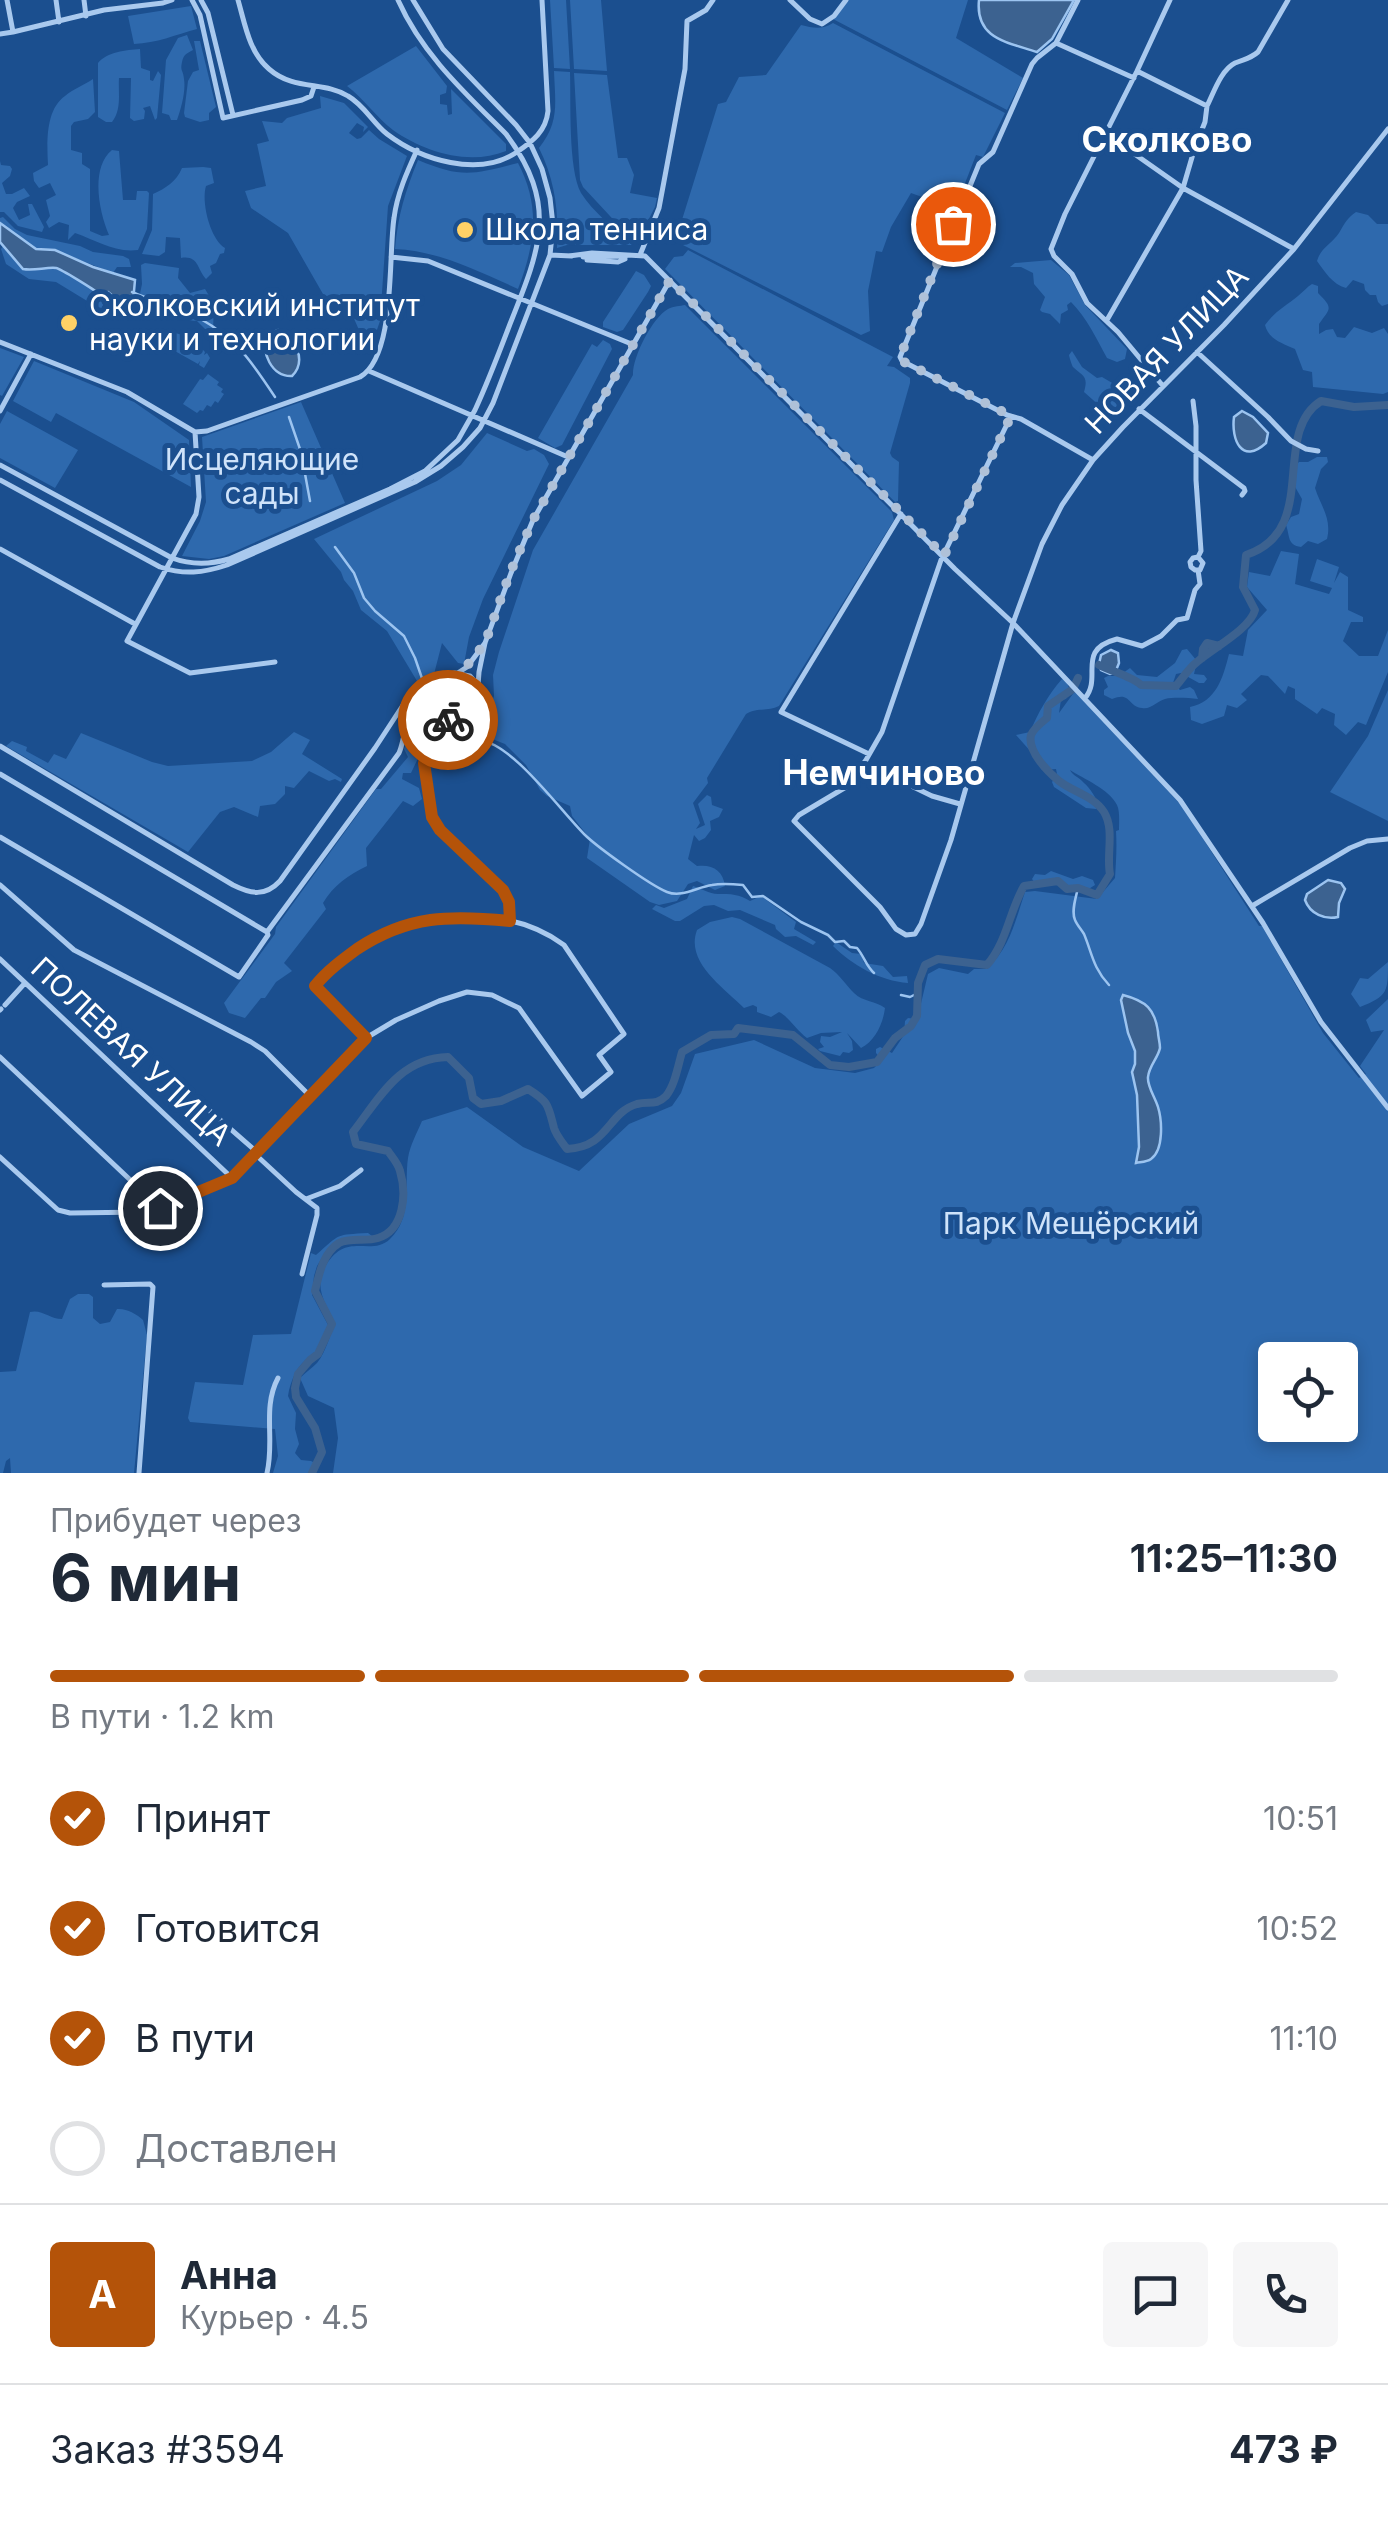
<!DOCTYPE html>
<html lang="ru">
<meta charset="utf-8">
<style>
body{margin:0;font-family:Inter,sans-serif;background:#f6f6f7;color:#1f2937;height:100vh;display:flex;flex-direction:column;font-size:38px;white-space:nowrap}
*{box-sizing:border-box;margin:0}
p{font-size:32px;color:#747a83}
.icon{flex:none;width:55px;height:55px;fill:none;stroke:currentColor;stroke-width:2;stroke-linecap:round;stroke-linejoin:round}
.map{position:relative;height:1473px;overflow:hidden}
.panel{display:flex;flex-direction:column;background:#fff;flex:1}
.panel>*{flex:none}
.controls{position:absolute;left:1258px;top:1342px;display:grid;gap:20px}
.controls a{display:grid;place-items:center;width:100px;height:100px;border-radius:10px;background:#fff;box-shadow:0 5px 15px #0003;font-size:50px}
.pin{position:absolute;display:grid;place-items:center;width:85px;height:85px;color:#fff;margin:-42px;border:5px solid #fff;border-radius:50%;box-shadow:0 2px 10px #0007}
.courier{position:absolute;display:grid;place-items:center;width:100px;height:100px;margin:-50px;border:8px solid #b45309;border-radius:50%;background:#fff;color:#222;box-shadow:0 2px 12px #0007}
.overview em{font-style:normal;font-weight:700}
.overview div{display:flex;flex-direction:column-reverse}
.overview{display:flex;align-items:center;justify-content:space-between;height:170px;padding:0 50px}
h1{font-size:65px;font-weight:700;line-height:75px}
.bar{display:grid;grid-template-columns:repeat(4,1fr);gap:15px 10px;align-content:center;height:120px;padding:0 50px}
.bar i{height:12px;border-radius:8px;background:#e0e1e3}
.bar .selected{background:#b45309}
.bar p{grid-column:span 4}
.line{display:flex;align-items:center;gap:25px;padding:0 50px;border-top:2px solid #e0e1e3}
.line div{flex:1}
.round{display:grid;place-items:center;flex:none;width:105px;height:105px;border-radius:10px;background:#f6f6f7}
ol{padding:0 50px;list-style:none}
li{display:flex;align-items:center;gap:30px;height:110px}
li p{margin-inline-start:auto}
li .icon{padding:10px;border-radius:50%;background:#b45309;color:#fff;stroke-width:4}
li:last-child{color:#747a83}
li i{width:55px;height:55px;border:5px solid #e0e1e3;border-radius:50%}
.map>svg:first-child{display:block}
.green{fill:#2e69ad;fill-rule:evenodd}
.water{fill:#3c6290;stroke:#9cc4f0;stroke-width:2.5}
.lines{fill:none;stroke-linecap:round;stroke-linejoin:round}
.stream{stroke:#9cc4f0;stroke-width:2.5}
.river{stroke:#3c6290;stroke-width:8}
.minor{stroke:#a9c9ee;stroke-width:5}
.done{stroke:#afc1d8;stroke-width:10;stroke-dasharray:0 18}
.route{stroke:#b45309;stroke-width:12}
.poi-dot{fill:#ffd166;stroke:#1b4f8f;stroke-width:4}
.labels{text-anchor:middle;stroke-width:10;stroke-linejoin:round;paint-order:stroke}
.poi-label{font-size:30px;fill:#fff;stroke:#1b4f8f;text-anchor:start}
.street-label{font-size:30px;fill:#fff;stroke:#1b4f8f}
.park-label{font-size:30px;fill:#cfe3fa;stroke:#1b4f8f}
.quarter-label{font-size:35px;font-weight:bold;fill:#fff;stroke:#1b4f8f}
</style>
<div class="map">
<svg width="1388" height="1473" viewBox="0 0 1388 1473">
<rect width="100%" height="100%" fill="#1b4f8f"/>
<!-- green -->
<path class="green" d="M550 0H566L570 69 554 68Z
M570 0H601L607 71 574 69Z
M848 0H968L956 38 1023 78 1007 110 833 19Z
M191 6 197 29C175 35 157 43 134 44L128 16Z
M833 23 1005 113 983 157 976 155 955 209 911 193 891 227 882 252 876 251 868 291 870 331 861 335 679 243 681 223 718 104 726 102 739 77 766 75 801 25C813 28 822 30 833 23Z
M187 35 193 50C186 54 184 54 182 62 180 72 183 69 184 79 186 91 181 109 177 120H171L169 115 162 113 166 60 178 38Z
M194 41H200L216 107 209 113V120L200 122 185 117 184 113 188 81 193 72 199 70Z
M416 46 447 86 446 93 440 95V104L447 105 448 115 452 114 451 89 506 144V151C469 166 424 152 393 130 376 117 364 99 347 86Z
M140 49 141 68 150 71V80L153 81 158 71 161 75 157 118 155 120 150 106 143 108 145 111 144 119 134 121 130 118 131 78H119C118 94 122 109 112 122H106L98 117V63C107 52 126 50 140 49Z
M554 71 570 72C571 101 568 169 581 193 593 212 615 229 632 245H567L557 248C559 211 555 181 539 148 560 121 555 103 554 71Z
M574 73 607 75 618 158H627L634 175 630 193 657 198 655 207 636 244 583 187 580 180Z
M93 79 95 112 88 119 74 122 71 126V150L82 153V164L90 169V231L102 236 109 235C99 212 90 168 112 150L119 151 123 200H136L137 191H147L149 193 147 229 138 250C114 253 96 240 75 233L68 240 69 225 59 222 49 228 46 222 50 216 46 200 56 195 50 183 39 188 34 181 33 173 48 165C47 144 45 110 65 96 73 89 84 85 93 79Z
M320 96 344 103 368 127 363 132 364 127 357 123 349 133 357 139 361 138 369 130 379 139 407 156 388 206 380 321 369 353 352 314 323 294 288 233 251 208 245 191 266 186 257 144 269 141 262 121 282 123 287 118 321 108Z
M418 160C463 179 474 174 518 163 541 207 535 244 518 289 478 271 439 251 395 249 398 215 405 192 418 160Z
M0 161 1 165 10 166 12 169 10 176 2 183 6 194H12L24 188 30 196 17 202 13 208 19 220 30 215 28 204H32L44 227 42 232 18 226 4 212H0Z
M203 167 211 168 214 183 206 186C201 202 210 239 225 248L224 253 220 254 216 263 210 266 212 273 206 279C197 270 199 255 181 258L180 238 166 237 165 252 159 256 142 254 152 230 153 194C166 188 176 182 182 168Z
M1356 212 1368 215 1377 224H1388V304L1382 306 1378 302 1376 295H1370L1365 290 1364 284 1353 280 1346 288C1332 284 1325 272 1317 261 1321 247 1331 245 1339 233 1345 223 1347 218 1356 212Z
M3 217 15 229 27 235 80 246 93 252 123 256 129 259 131 267H117L113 273 55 250 36 249 0 223V218Z
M3 246 23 269C36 271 52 266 62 271 77 279 89 287 105 292 117 295 119 305 133 302V307L128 313 97 307 56 282 29 279 6 264 1 249Z
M688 250 893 357 887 366 894 367 910 378V383L890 453 892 457 899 462 898 501 895 502 665 269 674 257 683 256Z
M1051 260 1069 275 1085 305 1127 349 1125 359 1117 362 1107 358C1096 338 1087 318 1071 302L1067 305 1068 310 1061 314 1060 324 1050 314 1042 312 1040 310 1045 297 1034 284 1033 273 1021 267H1010L1015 263Z
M145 263 179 268 178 278 190 293 205 289 214 304 213 331 205 329 197 321C187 321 181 316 171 316 159 314 148 317 136 313L142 284 141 265Z
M636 271 644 275 651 286 648 292 623 330 617 332 603 327V322Z
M1312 284 1318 286V293C1334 309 1330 308 1319 324V334L1326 330 1333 329 1337 337 1345 338 1354 327 1372 333 1384 328 1388 334V392L1383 394 1313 387 1312 372 1303 370 1295 349C1282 343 1269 340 1265 325 1274 312 1287 305 1298 296 1303 292 1307 287 1312 284Z
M685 305 892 512 894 520 779 706C768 712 757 707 746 714L707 778 708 783 693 803 700 823 696 829 705 825 698 804 707 795 711 797 712 805 723 809 719 817 710 821 711 830 705 838 699 841 694 835 688 859 697 866C712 864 723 870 725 886L715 890 697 881 688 884 677 901 659 905 650 902 587 858 590 839 572 816 570 806 547 796 540 790 526 765 505 744 487 737 482 731 494 696 493 675 499 652 533 550 633 375C632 358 652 318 668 309 674 306 680 306 685 305Z
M161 331C179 331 193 339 205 352L204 355 207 353 210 358 204 368 199 365 200 361 198 364 157 341Z
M603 340 610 344 612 349 562 445 555 448 538 438 592 344 597 347Z
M0 348 24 357 2 396 0 395Z
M1072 351 1082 367 1097 378 1102 377 1114 384 1109 393 1112 399H1131L1120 418H1110L1106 409 1101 407 1084 392C1089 375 1082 376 1073 367 1072 366 1069 356 1069 355Z
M34 361 134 402 189 440 191 487 56 413 51 422 13 401Z
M208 374 219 382 217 385 223 389 221 392 224 394 218 403 215 401 211 407 207 405 203 411 200 410 197 413 183 404 200 379 203 380Z
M301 402 345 503 224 556 209 559 182 556 200 521 206 502 202 437Z
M7 411 78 450 55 488 0 458V424Z
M487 433 527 451 534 449 544 455 549 464 483 599 469 637 464 664 458 663 442 643 433 678 428 680V685L423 687 417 681 387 631 361 610 353 591 344 580 341 572 314 539 437 481 461 465Z
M1317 457H1327L1328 462 1321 469 1315 488C1321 507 1332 518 1327 539L1318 544 1308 541 1301 547C1287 545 1290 536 1286 525L1291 517 1299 514 1302 499 1294 485 1296 465 1299 462H1308Z
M1281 551 1299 554 1295 584 1329 594 1332 588 1310 581 1317 559 1339 567 1334 583 1340 572 1348 577V610L1363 617V622H1351L1343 641 1359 656H1378L1388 630V672L1366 725 1358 722 1346 735 1334 725 1335 714 1322 708 1317 714 1295 699V689L1288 686 1285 694 1268 676 1261 675 1241 694 1247 700 1237 708 1227 705 1224 716 1202 724 1191 720 1190 707C1216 702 1223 678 1229 654L1243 656 1248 630 1267 610 1247 587 1249 572 1270 576Z
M1187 649 1197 661 1194 674 1204 675 1207 679 1204 683H1199L1181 673 1176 674 1173 683 1180 690 1190 687 1194 690 1198 699C1188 698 1174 697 1165 699 1157 701 1151 710 1142 708 1127 706 1131 691 1112 699L1104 695V690L1108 687 1104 678 1108 676H1119L1130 668 1137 675 1157 677 1175 663 1182 650Z
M1062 679 1066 681 1070 690 1066 699 1061 700 1059 713 1075 691 1182 806 1259 926H1262L1323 1033 1359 1078 1366 1074 1360 1066 1384 1030 1371 1032 1366 1020 1388 999V1473H333L338 1438 334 1408 308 1396 300 1378C305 1373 312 1368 317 1363 322 1357 325 1349 328 1342 341 1312 310 1297 324 1269 345 1229 370 1258 390 1239 413 1217 404 1185 408 1158 410 1145 417 1133 422 1121L467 1107 523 1147 579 1171 629 1124 672 1106 681 1093 695 1054 754 1040 815 1068 855 1073 874 1068 882 1060 876 1053V1049L880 1047 892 1053 904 1035 905 1021 908 1018 916 1019 918 1016 928 974 939 968 968 974 974 969H987C1010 947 1015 922 1025 892L1035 891 1097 899 1115 878C1116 862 1117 848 1116 831L1119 830C1119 823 1120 811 1117 805 1109 789 1084 779 1070 770 1073 776 1079 777 1084 783 1090 788 1096 798 1099 805L1096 809 1086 808 1054 787 1052 782 1057 774 1056 769 1042 770 1032 753 1016 735 1030 732C1038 713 1048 695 1062 679ZM1275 1360H1340V1425H1275Z
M1388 690V821L1330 792 1368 736Z
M294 732 310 740 302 754 342 779 341 782 335 779 329 781 309 771 294 788 285 786V794L275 804 260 806 258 817 234 807 220 812 188 852 6 746 12 741 27 747 26 751 48 763 54 754 66 759 81 733 152 762 168 766 252 761 271 752Z
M407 741H411L422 750 411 773H403L402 779 419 788 422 799 413 806 403 801 366 848 367 866C348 875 333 886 323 903L326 909 284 963 292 971 276 982 265 998H261L245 1018 229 1013 224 1003 275 934 276 927 376 789H381L408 757 404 749Z
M1051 871 1073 879 1082 876 1093 880 1095 885 1087 890 1067 885 1058 879 1035 883 1032 879 1035 874 1045 875Z
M693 886C701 888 709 894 718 894 731 894 739 894 750 901L761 896 796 922 794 929 816 942 813 945 796 936 785 937 776 929 775 925 740 910 728 911 714 905 704 906 680 921H675L652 909 656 905 664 908 687 899Z
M732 917 740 919 830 968C840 975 846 985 854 993 863 1002 876 1001 885 1008 883 1024 875 1041 861 1048L847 1033 852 1041 853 1050 849 1053 843 1052 840 1056 820 1051 818 1049 824 1047 820 1042 821 1036 830 1037 842 1032 821 1033 807 1038C797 1031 788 1016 779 1012L771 1017 757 1012V1007L753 1005 744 1008C723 987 685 962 697 930L710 922Z
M836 942 852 953 861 954 864 963 883 966 893 977 907 976 908 983C880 981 852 965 833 946Z
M1388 962C1388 992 1388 996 1360 1007L1351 994 1360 978 1368 979Z
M368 1233 372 1236 338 1242 322 1258 317 1266 314 1276 312 1295 328 1325C326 1353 307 1352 296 1372 292 1379 289 1388 288 1396L296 1413 295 1429 299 1444 295 1453 301 1460 311 1461 315 1463 311 1473H273L278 1456 275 1429 190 1422 188 1418 195 1382 243 1385 253 1335 291 1334 311 1253 316 1255C341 1233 335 1235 368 1233Z
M78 1294H89L93 1297V1318L100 1324 110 1322 117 1309C126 1308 137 1314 143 1320L147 1335 134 1473H11L10 1458 6 1461 3 1473H0V1372L16 1371 30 1312C42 1309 50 1319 62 1319L70 1299Z"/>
<!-- water -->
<path class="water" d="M979 0H1074L1052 39 1037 52C1007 42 975 39 979 0Z
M0 223 36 249 55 250 93 267 135 280 133 302C122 305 117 299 108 292L99 294C95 290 61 269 56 268 46 267 34 271 23 269L0 242Z
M278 330C296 337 307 361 292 376 272 377 260 352 267 335Z
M1242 411 1253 417 1268 433 1266 443C1242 465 1231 440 1234 417Z
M1111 650 1118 653 1119 663 1115 673 1110 674 1101 670 1099 664 1101 655Z
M1328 880 1341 883 1345 889 1339 903 1338 917C1325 920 1310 914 1305 900L1307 894Z
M1123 995C1146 1001 1155 1009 1158 1032 1158 1037 1160 1042 1160 1048 1158 1058 1149 1066 1148 1077 1147 1086 1155 1097 1158 1107 1162 1120 1164 1150 1151 1159 1147 1162 1141 1162 1136 1163L1139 1147 1137 1095 1132 1072 1135 1064V1051L1128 1033 1121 1000Z"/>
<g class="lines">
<!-- stream -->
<path class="stream" d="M132 292C154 302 178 306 199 318 237 339 252 362 275 397
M289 417 301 452 310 501
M335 547 354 573 364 598 375 611 404 636 415 658 425 687
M425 699 436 705 440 726
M448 730 473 735 482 741C512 744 561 811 584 834 597 847 650 885 667 892 682 898 697 887 712 885 722 883 733 884 743 885L752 897 763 896 801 922 828 935 835 942 844 941 850 947 857 948C864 956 866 966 874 973
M1078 888C1076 897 1071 911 1075 920 1077 925 1081 929 1084 934 1092 953 1093 968 1109 985
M901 995 910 997 918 993"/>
<!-- river -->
<path class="river" d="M1202 658 1203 649 1207 643 1219 646
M1099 665C1111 671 1133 677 1141 685L1176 686C1183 678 1188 669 1197 662 1213 648 1250 629 1255 610L1243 587 1246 555C1321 531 1270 433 1321 401L1354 407 1388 405
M312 1473 322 1452 315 1428 296 1397 295 1388 298 1374 310 1360 318 1354 332 1324 315 1291C319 1274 323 1253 339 1243 351 1237 366 1242 378 1238 404 1230 407 1194 400 1171 398 1163 392 1157 388 1151L356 1144 353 1132C380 1097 400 1058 448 1057L469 1078 473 1098 481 1104 501 1101 528 1089C549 1102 548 1105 554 1128 556 1135 562 1142 567 1149 609 1147 607 1113 637 1104 649 1101 656 1106 666 1096 675 1085 678 1066 682 1052L711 1035 734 1034 738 1028 793 1035 830 1065 849 1067 877 1062 895 1038 911 1026 917 1016 918 983 925 965 938 959 987 965C1007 942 1009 912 1024 886L1058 881 1067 889 1078 888 1097 895 1110 874C1106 855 1115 830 1104 812 1094 796 1073 792 1059 781 1048 772 1027 751 1031 735 1034 728 1041 723 1047 718L1048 706 1073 689 1078 678"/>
<!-- minor -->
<path class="minor" d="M7 0 13 32 104 10 163 3 172 0
M56 0 59 22
M84 0 86 16
M192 0 200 15 223 118 302 100 311 96 314 87
M201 0 208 13 233 115
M238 0C245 24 249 52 269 69 294 91 324 81 348 96 364 105 373 123 387 134 421 160 479 178 517 152 533 141 546 131 548 111L542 0
M790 0 810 19 822 24 834 16 846 0
M1078 0 1056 43 1037 58 1032 64 993 152 979 164 900 357 902 361 1007 415 1021 419 1093 460
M0 34 13 32
M1056 43 1134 78
M1137 71 1207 106C1214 92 1221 70 1235 63 1244 59 1250 59 1258 52L1288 0
M1106 134 1183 188 1294 249
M550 255 572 256
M640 255 659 208 685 69 687 21 706 10 713 0
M569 256 592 253 645 256 955 569 1013 623 1180 800 1263 923 1321 1022 1388 1108
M391 257 428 261 634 345
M583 257 626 256
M587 260 618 262 625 259
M1107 320 1183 188 1195 147 1205 122 1207 106
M0 342 127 392 195 432
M1197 352 1268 417 1291 441 1306 449 1318 451
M369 371 568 457
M1163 386 1118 332 1087 303 1072 274 1054 256 1051 249 1065 214 1137 71 1170 0
M1193 401 1196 426V480L1201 551 1198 557 1203 563 1200 570H1195L1191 567 1190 562 1193 558 1198 557
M1139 409 1244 488 1245 491 1242 495
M0 411 31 354
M1011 416 941 560 882 732 866 760 846 787 799 815 794 821 880 907 896 929 906 935 915 934 921 924 951 840 1013 623 1042 544 1062 505 1093 460 1123 427 1224 325 1294 249 1388 129
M195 432 207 431 360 377C396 356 388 257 394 218 397 194 407 172 417 150
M195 432 199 497 196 514 127 641 190 673 275 662
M0 465 172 558C191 565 209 565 229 559L390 489 425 471 458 440 475 410C488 382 499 353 510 324 540 249 559 205 506 134 465 93 422 54 398 0
M0 480 160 567C184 575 203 573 227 565L415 482 441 466 463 447 480 428 493 403 550 255 553 225 550 198 542 169 530 143 516 125 443 49 413 0
M0 549 135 624
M459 674 470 676 477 684
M434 691C452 698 456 721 477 700L479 672 485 643 511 573 533 520 670 280
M1085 698C1103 677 1075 650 1117 639L1142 646 1161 636 1177 620 1187 618 1195 590 1200 584 1198 570
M453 707 425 763 430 810 440 830 503 890 509 902 511 921
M0 746 233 885C251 894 265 897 280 881L375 748 407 699 417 692 432 690 446 684 450 678 467 667 485 643
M869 754 781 712 901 514
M864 763 932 796 960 804
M0 774 267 932
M0 837 239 977 268 935 267 932 399 753C405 739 402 727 416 717L428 720 433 731 439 735
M0 885 74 950 251 1042 265 1051 311 1097
M1252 906 1350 848 1367 841 1388 839
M0 959 232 1178
M5 1005 25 983
M0 1010 1 1009
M0 1057 160 1208
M203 1105 258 1153
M256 1155 296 1192 317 1208V1215L302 1274
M0 1157 58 1210 70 1213 144 1212 175 1203 226 1182 244 1168 366 1038 396 1020 439 1001 467 992 492 995 519 1008 582 1096 611 1072 599 1055 624 1034 564 945C513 907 435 909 379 936 356 947 336 965 317 982L315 986 317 990 366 1038
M306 1199 340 1186 361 1170
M104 1285 150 1284 153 1287 139 1473
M267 1473C275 1440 262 1408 278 1378"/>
</g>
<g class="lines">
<!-- done -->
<path class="done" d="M448 720 454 706 445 697 446 682 466 667 485 643 510 573 533 520 670 280 944 556 1011 416 902 361 900 357 953 224"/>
<!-- route -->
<path class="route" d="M160 1208 232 1178 366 1038 315 986C327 971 342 960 357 949 408 915 451 915 510 921L509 902 503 890 440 830 432 817 424 763 448 720"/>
</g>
<!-- markers -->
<g class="poi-dot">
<circle cx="465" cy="230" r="10"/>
<circle cx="69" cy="323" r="10"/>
</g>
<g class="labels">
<!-- poi labels -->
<g class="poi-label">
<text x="485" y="240">Школа тенниса</text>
<text x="89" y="316">Сколковский институт<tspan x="89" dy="34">науки и технологии</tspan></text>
</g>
<!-- street labels -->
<g class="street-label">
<text transform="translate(1167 350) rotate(-46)" y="10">НОВАЯ УЛИЦА</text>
<text transform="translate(131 1052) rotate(43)" y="10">ПОЛЕВАЯ УЛИЦА</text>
</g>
<!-- park labels -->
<g class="park-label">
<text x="262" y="470">Исцеляющие<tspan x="262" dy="34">сады</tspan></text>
<text x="1071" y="1234">Парк Мещёрский</text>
</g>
<!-- quarter labels -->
<g class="quarter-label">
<text x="1167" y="152">Сколково</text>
<text x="884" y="785">Немчиново</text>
</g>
</g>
</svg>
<div class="controls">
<a><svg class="icon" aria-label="locate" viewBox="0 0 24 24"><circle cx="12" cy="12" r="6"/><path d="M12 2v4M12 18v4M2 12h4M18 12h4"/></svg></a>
</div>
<div class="pin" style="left:953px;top:224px;background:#ea580c"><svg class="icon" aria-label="bag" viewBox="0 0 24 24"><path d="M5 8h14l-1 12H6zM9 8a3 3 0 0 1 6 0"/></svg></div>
<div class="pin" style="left:160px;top:1208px;background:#1f2937"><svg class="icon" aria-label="home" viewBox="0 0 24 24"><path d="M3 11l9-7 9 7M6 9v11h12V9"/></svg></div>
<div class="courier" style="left:448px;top:720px"><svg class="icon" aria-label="bike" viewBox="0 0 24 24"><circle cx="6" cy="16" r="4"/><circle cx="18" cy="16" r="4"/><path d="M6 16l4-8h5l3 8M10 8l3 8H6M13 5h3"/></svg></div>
</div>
<section class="panel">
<div class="overview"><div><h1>6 мин</h1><p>Прибудет через</p></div><em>11:25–11:30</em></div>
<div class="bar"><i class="selected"></i><i class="selected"></i><i class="selected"></i><i></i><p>В пути · 1.2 km</p></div>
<ol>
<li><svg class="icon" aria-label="check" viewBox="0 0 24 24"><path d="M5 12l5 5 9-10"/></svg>Принят<p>10:51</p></li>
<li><svg class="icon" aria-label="check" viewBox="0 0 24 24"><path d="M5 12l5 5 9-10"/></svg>Готовится<p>10:52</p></li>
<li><svg class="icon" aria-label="check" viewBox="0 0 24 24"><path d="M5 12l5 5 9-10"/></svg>В пути<p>11:10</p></li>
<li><i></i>Доставлен</li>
</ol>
<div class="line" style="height:180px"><b class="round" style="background:#b45309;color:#fff">А</b><div><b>Анна</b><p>Курьер · 4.5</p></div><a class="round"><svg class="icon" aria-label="chat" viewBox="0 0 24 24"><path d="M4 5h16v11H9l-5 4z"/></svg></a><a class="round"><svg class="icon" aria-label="phone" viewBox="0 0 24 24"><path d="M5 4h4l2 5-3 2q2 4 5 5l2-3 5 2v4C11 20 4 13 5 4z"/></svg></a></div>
<div class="line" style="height:130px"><div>Заказ #3594</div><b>473 ₽</b></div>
</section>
